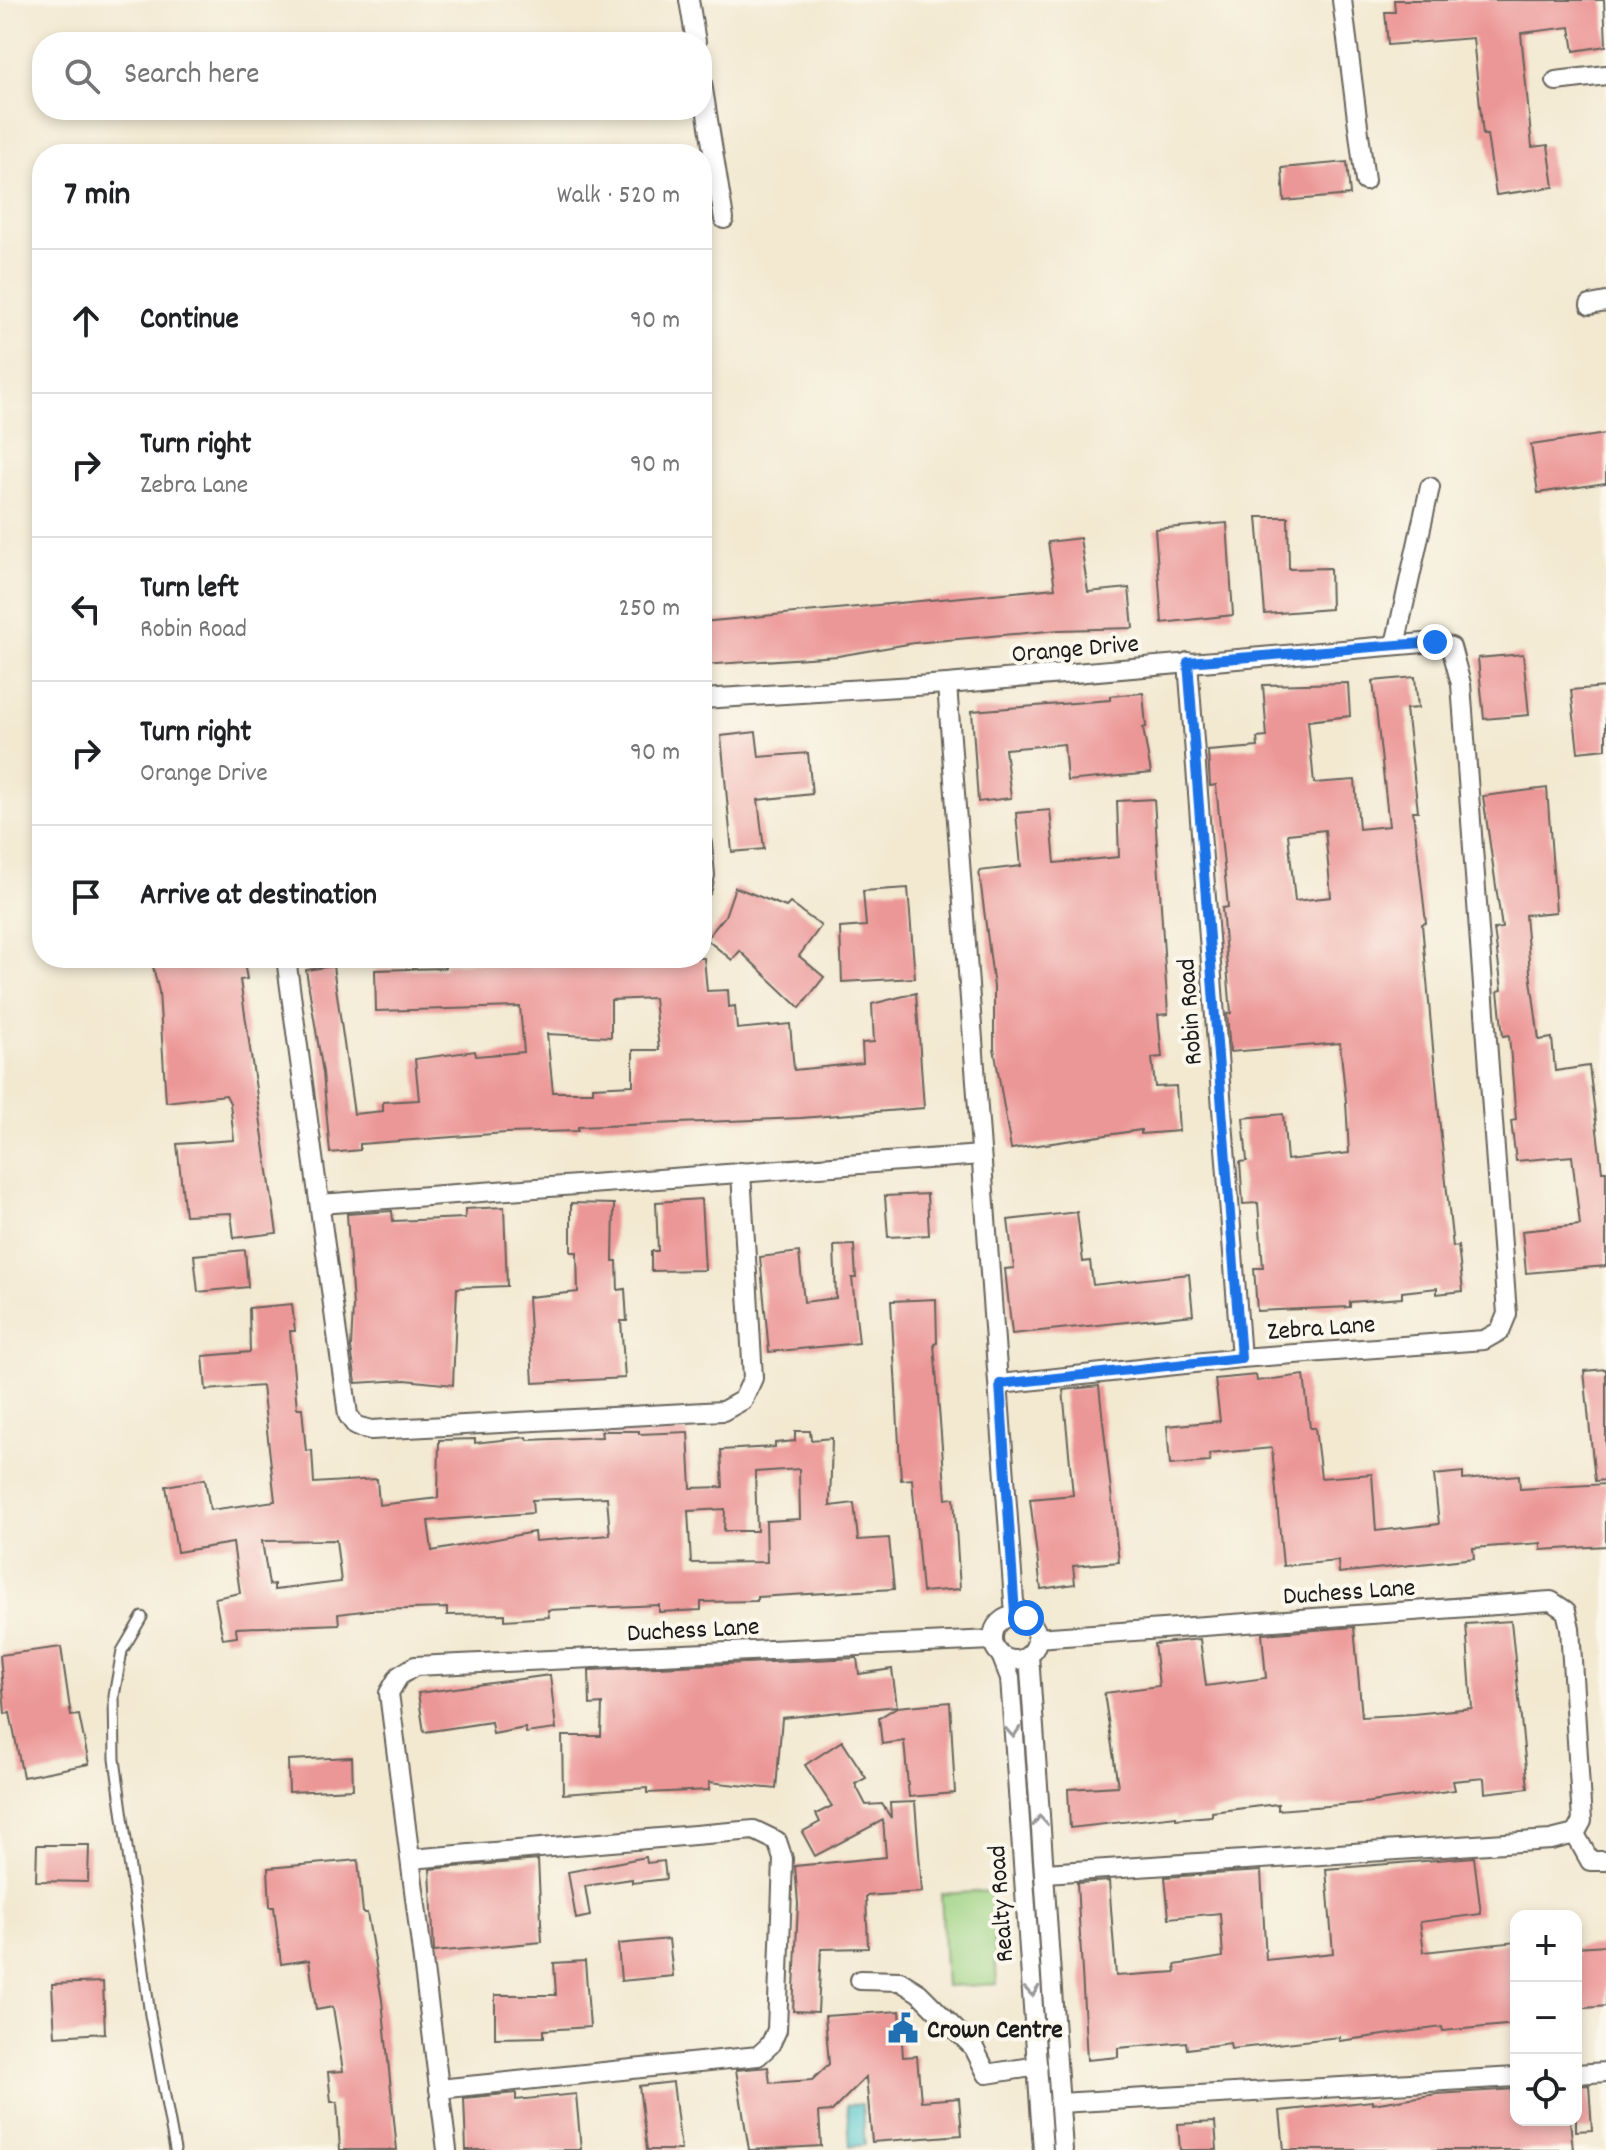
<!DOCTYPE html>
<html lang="en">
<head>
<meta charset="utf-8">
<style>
  body { margin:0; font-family:Dekko,sans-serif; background:#f2f2f2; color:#202124 }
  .controls { position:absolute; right:24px; bottom:24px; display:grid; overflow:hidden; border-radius:16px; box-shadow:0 4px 12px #0003 }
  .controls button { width:72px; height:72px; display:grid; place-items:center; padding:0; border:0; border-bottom:2px solid #e0e0e0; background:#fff; color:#202124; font:40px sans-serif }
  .stop { position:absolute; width:24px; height:24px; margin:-18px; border:6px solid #1a73e8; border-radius:50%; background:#fff }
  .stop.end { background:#1a73e8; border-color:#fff; box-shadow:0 2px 8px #0008 }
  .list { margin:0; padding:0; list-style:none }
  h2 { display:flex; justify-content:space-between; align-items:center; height:104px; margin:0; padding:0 32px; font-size:34px }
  h2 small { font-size:26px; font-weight:400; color:#757577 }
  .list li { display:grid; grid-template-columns:52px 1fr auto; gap:24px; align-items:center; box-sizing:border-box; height:144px; padding:0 32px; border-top:2px solid #e0e0e0 }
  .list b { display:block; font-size:30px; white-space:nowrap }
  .list p { margin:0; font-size:26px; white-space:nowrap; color:#757577 }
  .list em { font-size:26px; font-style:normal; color:#757577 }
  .icon { flex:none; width:44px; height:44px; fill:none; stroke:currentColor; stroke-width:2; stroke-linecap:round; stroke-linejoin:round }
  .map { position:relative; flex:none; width:1606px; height:2150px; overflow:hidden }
  .search { position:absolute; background:#fff; box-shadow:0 4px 12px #0003; left:32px; top:32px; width:680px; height:88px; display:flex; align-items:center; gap:20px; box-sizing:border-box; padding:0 28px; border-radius:32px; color:#757577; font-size:30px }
  .panel { position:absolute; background:#fff; box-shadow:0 4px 12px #0003; left:32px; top:144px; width:680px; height:824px; border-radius:32px }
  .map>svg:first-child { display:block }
  .green { fill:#9ed383; stroke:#5d7850; stroke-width:2 }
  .water { fill:#5cc9cf; stroke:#3c7276; stroke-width:2 }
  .building { fill:#ec9797; fill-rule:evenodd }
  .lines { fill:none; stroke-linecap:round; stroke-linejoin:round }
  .lane-casing { stroke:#67645b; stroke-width:13 }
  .street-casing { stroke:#67645b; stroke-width:22 }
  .lane { stroke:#fff; stroke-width:9 }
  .street { stroke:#fff; stroke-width:18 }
  .oneway { stroke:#999 }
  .route { stroke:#1a73e8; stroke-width:10 }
  .labels { text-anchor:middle; stroke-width:8; stroke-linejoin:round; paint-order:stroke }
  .street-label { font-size:26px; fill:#1c1c1c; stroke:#fbf7ec }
  .poi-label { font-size:26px; font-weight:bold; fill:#1c1c1c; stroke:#fbf7ec; text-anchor:start }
</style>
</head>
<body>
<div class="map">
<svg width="1606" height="2150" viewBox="0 0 1606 2150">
  <rect width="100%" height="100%" fill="#fbf7ec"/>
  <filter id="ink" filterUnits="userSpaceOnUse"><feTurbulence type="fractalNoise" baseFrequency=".0125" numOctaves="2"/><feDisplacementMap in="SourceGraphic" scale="16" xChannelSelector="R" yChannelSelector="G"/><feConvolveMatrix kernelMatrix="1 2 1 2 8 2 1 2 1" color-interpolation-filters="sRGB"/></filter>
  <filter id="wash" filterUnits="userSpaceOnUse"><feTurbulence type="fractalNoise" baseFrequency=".006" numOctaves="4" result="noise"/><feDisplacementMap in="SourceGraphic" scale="32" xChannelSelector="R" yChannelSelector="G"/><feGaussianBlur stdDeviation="1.8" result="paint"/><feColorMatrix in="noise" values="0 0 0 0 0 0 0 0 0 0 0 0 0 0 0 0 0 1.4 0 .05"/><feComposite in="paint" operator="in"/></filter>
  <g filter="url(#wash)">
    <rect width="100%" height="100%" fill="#f3e9d1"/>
    <polygon class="green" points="991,1891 997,1984 946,1987 941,1894"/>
    <polygon class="water" points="862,2104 865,2145 850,2146 847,2105"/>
    <g id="blocks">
      <g class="building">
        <polygon points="1394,0 1604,0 1606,46 1574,51 1570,27 1521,33 1532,147 1548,145 1554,187 1496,195 1487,135 1483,135 1473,38 1388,45 1385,12 1395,12"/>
        <polygon points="1347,162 1350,195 1284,201 1282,168"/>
        <polygon points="1606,434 1606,483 1538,493 1531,445"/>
        <polygon points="1257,517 1288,517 1289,569 1330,568 1331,609 1265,614"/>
        <polygon points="1227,523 1233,615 1162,623 1155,529"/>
        <polygon points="1080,538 1088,592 1129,588 1133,628 1059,630 914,643 838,656 702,665 702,622 1055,588 1048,542"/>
        <polygon points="1523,654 1529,715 1484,719 1478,658"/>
        <path d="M1415 677 1418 708 1406 709 1418 811H1413L1426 923 1422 924 1440 1127 1453 1247 1458 1246 1463 1291 1437 1294V1288L1402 1292V1298L1350 1302V1307L1257 1311 1254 1268H1263L1258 1203 1243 1204 1240 1162 1247 1161 1243 1118 1283 1114 1287 1160 1349 1153 1346 1102 1340 1043 1230 1052 1227 1014 1231 1013 1222 908 1228 907 1216 785 1210 786 1208 751 1258 747 1257 738 1267 737 1263 685 1348 683 1350 716 1308 721 1314 783 1355 780 1359 829 1389 826 1373 681ZM1325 830 1331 897 1295 901 1288 834Z"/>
        <polygon points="1606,687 1606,749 1578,752 1571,690"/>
        <polygon points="1143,693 1146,727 1143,728 1151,773 1067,781 1064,744 1005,749 1011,798 978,802 972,711 1110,700 1110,696"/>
        <polygon points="756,732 759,757 808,753 812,794 758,800 764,849 732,852 721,736"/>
        <polygon points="1547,788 1556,912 1525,915 1530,972 1539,1040 1552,1038 1555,1071 1589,1066 1602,1171 1606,1171 1606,1266 1526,1273 1522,1231 1580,1225 1572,1156 1516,1161 1511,1121 1516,1120 1509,1035 1503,1036 1498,991 1502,990 1494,929 1502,928 1483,796"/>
        <polygon points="1154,799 1168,1014 1158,1015 1162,1057 1152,1058 1155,1087 1176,1086 1179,1131 1141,1134 1141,1130 1011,1149 994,1048 994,987 979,871 1021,866 1016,813 1050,810 1055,863 1119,857 1117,801"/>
        <polygon points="735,887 786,907 790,903 821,926 799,956 824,977 800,1008 740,951 732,960 706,939 725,916"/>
        <polygon points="908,888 915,978 842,982 840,928 866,926 863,891"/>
        <polygon points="151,958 243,958 247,979 240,980 277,1233 234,1238 231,1213 185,1215 177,1144 234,1140 230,1103 226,1095 166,1102 159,992"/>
        <path d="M639 958H704L707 991 728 990 729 1007 735 1006 737 1029 790 1024 794 1070 863 1063 862 1043 874 1042 872 1004 916 993 924 1108 801 1118 578 1127V1131L506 1133 360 1144V1150L330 1153 323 1073 306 970 333 966 354 1114 383 1111V1102L419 1100 415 1059 475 1051 476 1056 524 1052 520 1007 376 1011 375 970 445 968 444 964 498 961V967L561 959 618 963V960ZM654 998 659 1050H633V1085L593 1087V1092H553L547 1034 611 1037V1000Z"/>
        <polygon points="927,1194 929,1235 888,1237 885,1196"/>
        <polygon points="701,1199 705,1270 651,1271 651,1251 658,1251 656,1202"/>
        <polygon points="571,1203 614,1204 613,1261 617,1261 618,1290 625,1289 627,1321 621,1321 625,1378 533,1383 528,1297 578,1292 577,1252 571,1252"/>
        <polygon points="504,1207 507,1286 457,1288 453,1385 405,1380 356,1383 351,1348 353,1307 347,1214 392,1211 393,1221 465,1218 465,1209"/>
        <polygon points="1077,1212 1083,1262 1090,1261 1093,1285 1189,1274 1193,1315 1012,1334 1005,1269 1014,1268 1008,1220"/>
        <polygon points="854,1245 856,1278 852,1278 859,1343 769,1352 760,1257 799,1252 804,1302 836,1298 834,1246"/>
        <polygon points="245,1250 248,1287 198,1292 194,1255"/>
        <polygon points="936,1299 937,1343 934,1344 946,1499 954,1498 960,1589 922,1592 912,1479 901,1480 891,1301"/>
        <path d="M292 1304 295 1331H290L297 1408H302L306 1451 312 1450 314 1483 377 1479 379 1505 438 1498 439 1440 475 1439V1443L527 1437 528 1440 602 1437 601 1431H639V1434L688 1432 691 1488 723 1487 721 1450 775 1447V1443L795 1441V1431H810L811 1440 832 1438 830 1506 854 1503 858 1540 889 1538 894 1589 757 1597V1601L701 1602V1610L659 1612V1605L548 1610 549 1617 505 1620V1614L447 1615V1608L370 1610 338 1614 339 1624 236 1628 237 1637 223 1639 215 1598 240 1593 233 1543 177 1552 166 1486 205 1479 210 1510 275 1501 262 1386 206 1390 203 1356 250 1352 249 1308ZM799 1469 800 1519 766 1521 767 1562 691 1563 688 1511 725 1509 724 1531H757L755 1472ZM607 1497 610 1535 535 1541 534 1532 432 1551 428 1521 533 1513 532 1500ZM336 1540 341 1582 274 1590V1584L269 1585 262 1541Z"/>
        <polygon points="1606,1369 1606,1480 1595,1481 1584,1371"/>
        <polygon points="1256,1375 1257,1381 1304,1375 1310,1428 1315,1428 1321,1478 1372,1474 1376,1531 1439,1524 1434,1475 1463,1472 1463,1480 1519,1475 1520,1489 1606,1484 1606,1546 1541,1550 1541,1543 1473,1548 1474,1558 1339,1573 1338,1561 1283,1566 1272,1448 1209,1454 1210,1462 1170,1465 1167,1426 1220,1421 1215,1379"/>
        <polygon points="1099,1386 1119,1562 1073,1566 1075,1584 1041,1589 1030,1499 1073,1495 1063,1390"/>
        <polygon points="1511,1621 1528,1788 1485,1793 1484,1778 1453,1781 1455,1790 1364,1803 1278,1810 1278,1804 1212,1812 1212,1816 1176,1819 1176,1816 1070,1828 1068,1789 1118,1786 1104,1693 1159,1686 1154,1644 1200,1639 1206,1686 1266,1678 1262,1634 1354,1627 1362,1717 1413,1714 1472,1708 1466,1624"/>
        <polygon points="61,1647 71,1716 79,1715 89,1764 23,1777 10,1713 5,1714 0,1655"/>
        <polygon points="857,1658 859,1674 892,1669 897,1706 782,1718 776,1789 709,1782 709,1790 647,1793 647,1788 563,1794 562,1736 601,1736 602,1704 590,1705 589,1670"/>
        <polygon points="550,1675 556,1729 526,1733 525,1728 493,1734 491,1722 424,1732 418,1693"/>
        <polygon points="950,1702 955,1793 909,1797 904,1741 882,1744 879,1718 897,1707"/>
        <polygon points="842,1741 866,1778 855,1784 866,1805 882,1804 891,1818 890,1803 915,1802 922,1892 866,1896 868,1948 821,1949 818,2012 793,2011 798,1904 795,1866 886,1857 883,1820 815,1856 802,1832 820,1822 816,1814 832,1806 805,1765"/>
        <polygon points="352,1757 353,1789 289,1792 288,1760"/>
        <polygon points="37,1845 89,1845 88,1882 36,1881"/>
        <polygon points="646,1857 647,1863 664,1861 666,1879 632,1883 632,1879 585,1886 590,1916 576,1919 568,1872"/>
        <polygon points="1474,1857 1481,1914 1420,1922 1424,1952 1516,1942 1516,2024 1443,2031 1442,2027 1339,2041 1339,2037 1231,2049 1230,2043 1187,2049 1186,2042 1118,2048 1118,2057 1087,2060 1077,1883 1109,1881 1116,1976 1176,1972 1175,1965 1223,1957 1220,1913 1169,1918 1165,1877 1261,1871 1266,1960 1333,1953 1326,1869"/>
        <polygon points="358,1860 363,1913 367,1913 382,2000 397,2150 340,2150 337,2102 331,2102 328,2072 343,2071 333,2007 316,2010 309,1960 281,1964 274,1907 270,1907 268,1868"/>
        <polygon points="538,1860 542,1942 434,1952 430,1869"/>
        <polygon points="669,1939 673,1976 621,1981 618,1944"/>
        <polygon points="1606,1945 1606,2006 1576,2009 1576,1947"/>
        <polygon points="585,1961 590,2027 544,2030 544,2037 495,2038 495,1995 556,1995 554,1963"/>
        <polygon points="103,1982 105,2033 55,2036 52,1984"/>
        <polygon points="900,2011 903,2057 917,2056 921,2101 959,2098 962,2135 872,2142 866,2077 832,2111 819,2112 821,2146 749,2150 736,2070 768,2067 770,2083 812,2080 829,2064 825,2016"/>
        <polygon points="673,2082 681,2150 647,2150 639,2086"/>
        <polygon points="1589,2085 1592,2130 1576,2131 1576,2086"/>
        <polygon points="1516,2089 1516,2120 1570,2120 1573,2150 1284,2150 1280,2111 1372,2101 1372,2104 1437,2094"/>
        <polygon points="516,2093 516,2100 576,2094 581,2150 466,2150 464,2098"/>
        <polygon points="1215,2122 1217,2150 1180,2150 1178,2124"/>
      </g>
    </g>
  </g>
  <g filter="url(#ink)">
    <use href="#blocks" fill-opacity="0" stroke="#67645b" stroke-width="2"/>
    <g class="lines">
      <g class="lane-casing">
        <polyline id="lane" points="142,1617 122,1651 114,1696 115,1759 150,2015 175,2150"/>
      </g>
      <g class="street-casing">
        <g id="street">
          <polyline points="689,0 696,42"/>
          <polyline points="1342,0 1365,181"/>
          <polyline points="1556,81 1606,75"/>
          <polyline points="702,83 724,219"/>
          <polyline points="1590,305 1606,302"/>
          <polyline points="1395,645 1430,487"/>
          <polyline points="1188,662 1241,1358"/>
          <polyline points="947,684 1015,1615"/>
          <polyline points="702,699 947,684 1435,642 1451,647 1461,684 1507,1314 1500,1331 1484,1340 1241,1358 1000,1384"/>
          <polyline points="702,844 705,875 702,888"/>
          <polyline points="286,958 348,1415 356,1426 371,1430 723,1411 743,1400 753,1378 741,1172"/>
          <polyline points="320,1204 981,1155"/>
          <circle cx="1015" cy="1638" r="22"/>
          <polyline points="1037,1638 1551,1601 1566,1611 1570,1628 1582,1821 1575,1834 1551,1840 1045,1873"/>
          <polyline points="1001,1655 1010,1678 1043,2150"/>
          <polyline points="1029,1655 1063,2150"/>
          <polyline points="1575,1834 1590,1861 1606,1861"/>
          <polyline points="411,1859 754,1830 777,1841 783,1859 777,2030 770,2045 758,2056 439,2089"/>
          <polyline points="860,1980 900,1981 919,1993 974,2048 987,2074 1038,2066"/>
          <polyline points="1576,2074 1606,2072"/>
          <polyline points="1059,2103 1516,2077"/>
          <polyline points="447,2150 389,1693 399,1676 415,1666 993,1640"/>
        </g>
      </g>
      <use href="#lane" class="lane"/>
      <use href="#street" class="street"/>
    </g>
    <defs><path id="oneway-chevron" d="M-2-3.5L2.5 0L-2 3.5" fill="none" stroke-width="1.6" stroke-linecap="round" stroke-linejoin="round" transform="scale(2)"/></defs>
    <g class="oneway">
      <use href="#oneway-chevron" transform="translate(1013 1732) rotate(86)"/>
      <use href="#oneway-chevron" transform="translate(1040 1821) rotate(-94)"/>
      <use href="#oneway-chevron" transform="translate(1032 1991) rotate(85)"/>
    </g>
  </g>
  <g class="lines" filter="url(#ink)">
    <polyline class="route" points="1026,1618 1015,1615 1000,1384 1241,1358 1188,662 1435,642"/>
  </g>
  <defs>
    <g id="civic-bare" transform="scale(2.4)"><path d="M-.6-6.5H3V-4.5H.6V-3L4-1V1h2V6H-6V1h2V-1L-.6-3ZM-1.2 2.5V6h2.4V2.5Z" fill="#1f6fb2" stroke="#fbf7ec" stroke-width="2.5" paint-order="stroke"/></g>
  </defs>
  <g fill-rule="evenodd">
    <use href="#civic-bare" x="903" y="2028"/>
  </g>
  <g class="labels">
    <g class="street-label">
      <text transform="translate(1075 647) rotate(-5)" y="9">Orange Drive</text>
      <text transform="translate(1188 1012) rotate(-94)" y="9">Robin Road</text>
      <text transform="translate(1321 1326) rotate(-4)" y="9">Zebra Lane</text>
      <text transform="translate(1349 1590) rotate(-4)" y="9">Duchess Lane</text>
      <text transform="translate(693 1628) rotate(-3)" y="9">Duchess Lane</text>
      <text transform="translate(999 1904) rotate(-94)" y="9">Realty Road</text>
    </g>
    <g class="poi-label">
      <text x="927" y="2037">Crown Centre</text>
    </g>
  </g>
</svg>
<div class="controls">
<button>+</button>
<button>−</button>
<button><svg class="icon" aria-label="locate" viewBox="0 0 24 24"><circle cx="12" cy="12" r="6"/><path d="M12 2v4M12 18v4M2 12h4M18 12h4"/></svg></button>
</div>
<div class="stop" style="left:1026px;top:1618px"></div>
<div class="stop end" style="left:1435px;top:642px"></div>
<div class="search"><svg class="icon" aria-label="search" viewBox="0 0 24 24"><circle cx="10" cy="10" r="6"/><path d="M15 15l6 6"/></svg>Search here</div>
<section class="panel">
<h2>7 min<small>Walk · 520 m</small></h2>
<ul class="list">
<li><svg class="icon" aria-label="ahead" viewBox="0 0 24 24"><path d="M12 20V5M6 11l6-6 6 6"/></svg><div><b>Continue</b></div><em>90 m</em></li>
<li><svg class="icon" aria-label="right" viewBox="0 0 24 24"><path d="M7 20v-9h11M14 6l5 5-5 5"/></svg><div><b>Turn right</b><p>Zebra Lane</p></div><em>90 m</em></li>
<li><svg class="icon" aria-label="left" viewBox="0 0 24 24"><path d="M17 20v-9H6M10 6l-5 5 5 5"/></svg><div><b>Turn left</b><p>Robin Road</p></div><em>250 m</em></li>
<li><svg class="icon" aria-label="right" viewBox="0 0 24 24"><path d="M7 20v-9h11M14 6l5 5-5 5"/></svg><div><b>Turn right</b><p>Orange Drive</p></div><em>90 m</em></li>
<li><svg class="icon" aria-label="arrive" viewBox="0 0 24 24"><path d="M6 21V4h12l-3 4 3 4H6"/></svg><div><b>Arrive at destination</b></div></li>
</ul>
</section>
</div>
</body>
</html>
